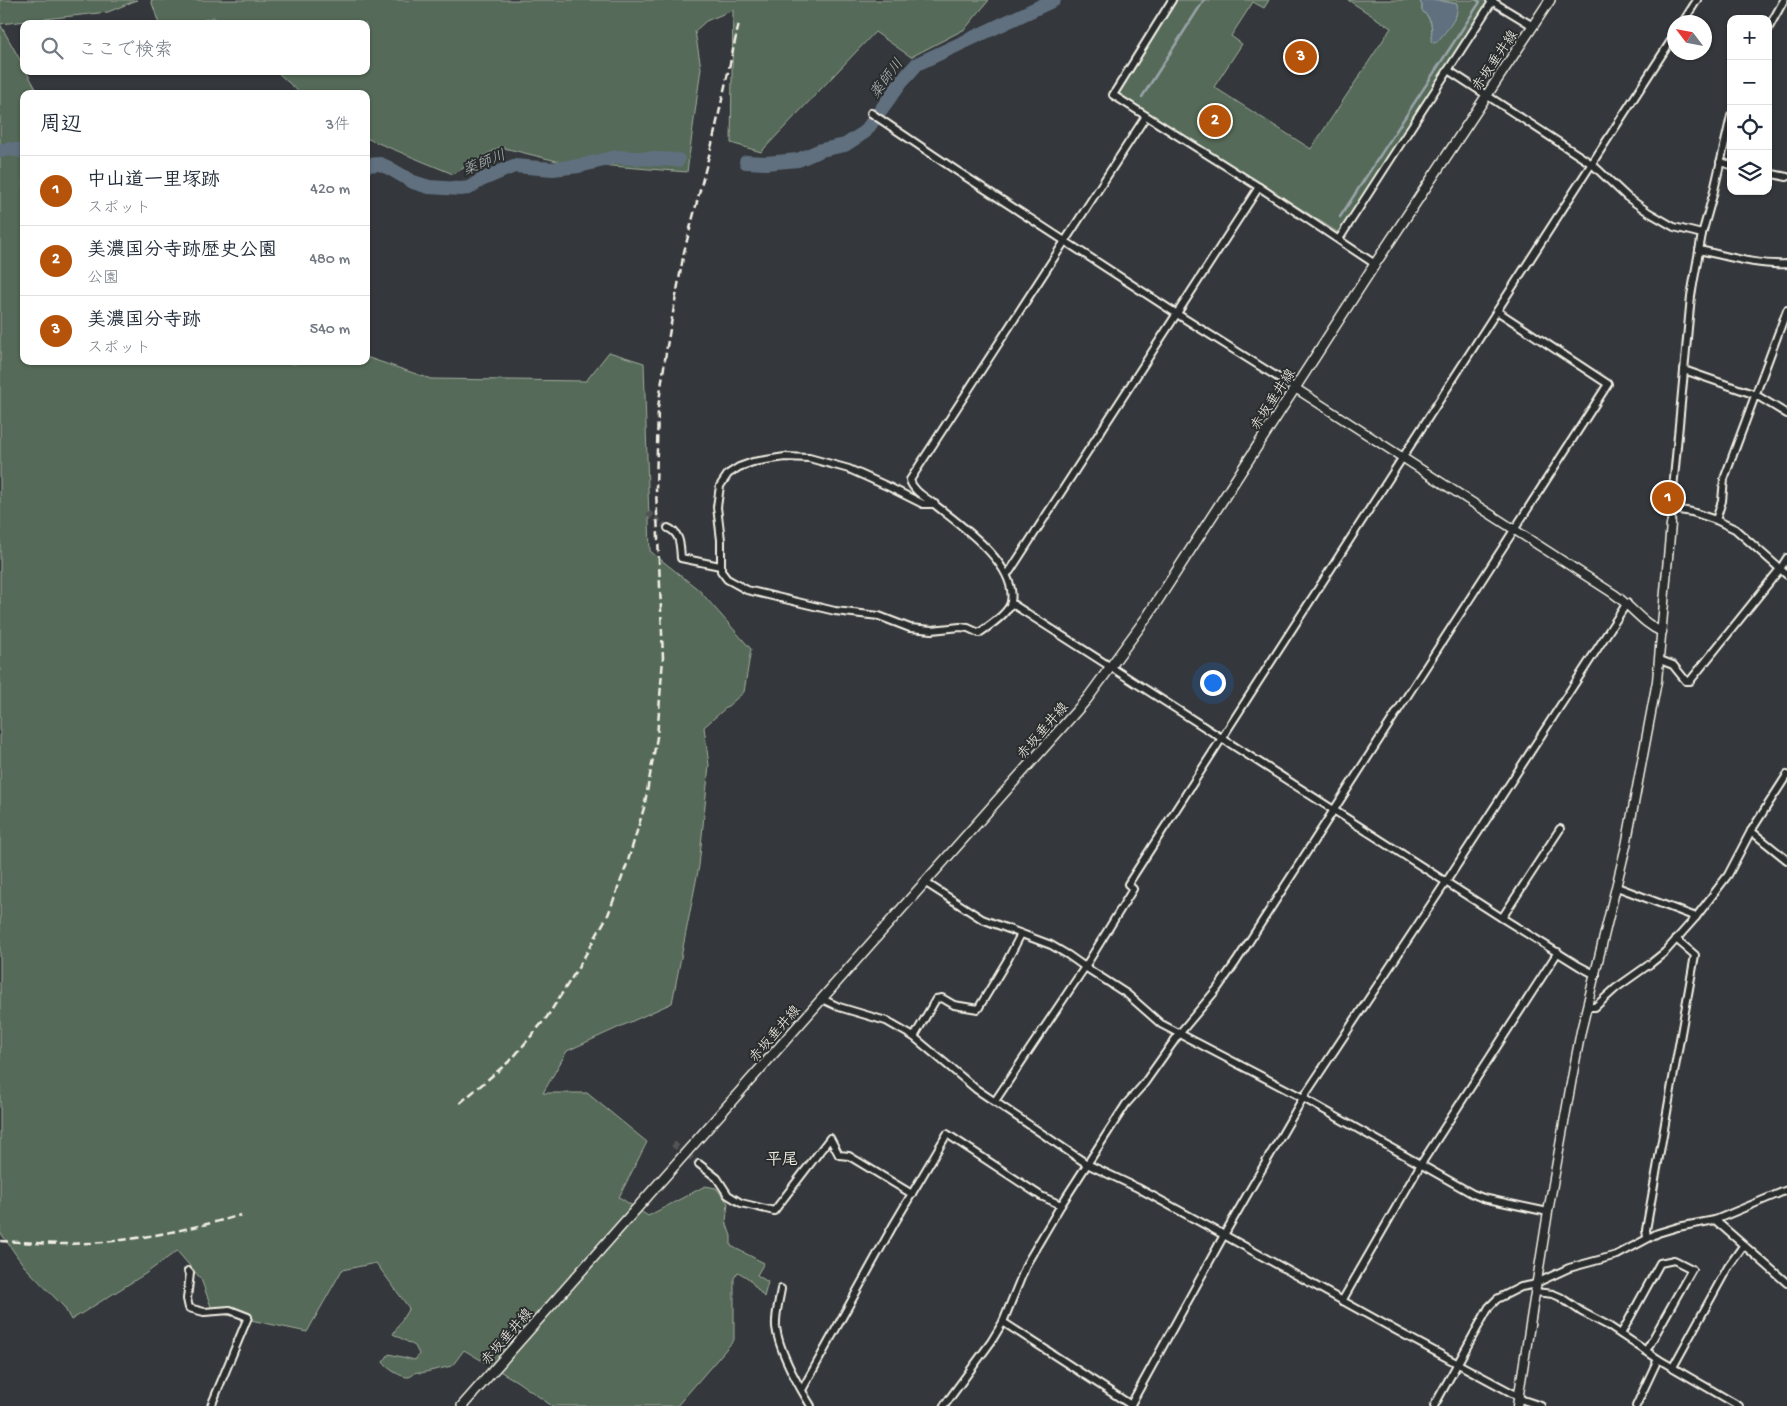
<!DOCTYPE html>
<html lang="ja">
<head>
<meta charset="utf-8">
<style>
  body { margin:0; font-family:"Gochi Hand","Klee One",sans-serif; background:#f6f6f7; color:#1f2937 }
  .controls { position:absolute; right:15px; top:15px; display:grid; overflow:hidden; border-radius:10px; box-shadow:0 1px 4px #0004 }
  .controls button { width:45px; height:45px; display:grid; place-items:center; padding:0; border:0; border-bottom:1px solid #e0e1e3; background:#fff; color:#1f2937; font:25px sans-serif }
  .compass { position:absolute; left:1667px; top:15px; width:45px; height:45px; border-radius:50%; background:#fff; box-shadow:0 1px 4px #0004; rotate:302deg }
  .you { position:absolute; left:1212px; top:682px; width:18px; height:18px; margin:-12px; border:4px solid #fff; border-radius:50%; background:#1a73e8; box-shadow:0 0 0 8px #1a73e833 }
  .badge { display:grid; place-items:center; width:32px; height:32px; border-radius:50%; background:#b45309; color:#fff; font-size:16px; font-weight:700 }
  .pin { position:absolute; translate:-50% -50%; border:2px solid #fff; box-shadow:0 1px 5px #0006 }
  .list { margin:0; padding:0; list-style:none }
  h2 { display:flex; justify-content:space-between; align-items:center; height:65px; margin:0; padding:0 20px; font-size:21px }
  h2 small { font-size:16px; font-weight:400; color:#747a83 }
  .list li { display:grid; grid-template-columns:32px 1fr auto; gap:15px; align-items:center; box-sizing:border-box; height:70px; padding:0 20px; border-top:1px solid #e0e1e3 }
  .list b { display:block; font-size:19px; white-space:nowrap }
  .list p { margin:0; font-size:16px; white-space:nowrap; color:#747a83 }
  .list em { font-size:16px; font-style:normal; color:#747a83 }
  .icon { flex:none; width:28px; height:28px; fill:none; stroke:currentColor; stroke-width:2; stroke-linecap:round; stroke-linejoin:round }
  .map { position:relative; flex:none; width:1787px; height:1406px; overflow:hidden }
  .search { position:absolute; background:#fff; box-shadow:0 1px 4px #0004; left:20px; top:20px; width:350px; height:55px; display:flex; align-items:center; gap:12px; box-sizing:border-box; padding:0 18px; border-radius:10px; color:#747a83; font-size:19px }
  .panel { position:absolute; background:#fff; box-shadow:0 1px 4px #0004; left:20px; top:90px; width:350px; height:275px; border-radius:10px }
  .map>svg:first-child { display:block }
  .green { fill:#546b58; stroke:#a4aea0 }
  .water { fill:#60707f; stroke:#9ba4a9 }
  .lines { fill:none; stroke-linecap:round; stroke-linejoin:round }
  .stream { stroke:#9ba4a9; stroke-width:2.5 }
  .river { stroke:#60707f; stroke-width:14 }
  .minor-tunnel { stroke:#515355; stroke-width:6; stroke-dasharray:6 3; stroke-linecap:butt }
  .minor-casing { stroke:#f4f1e8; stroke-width:10 }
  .tertiary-casing { stroke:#f4f1e8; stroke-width:11 }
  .secondary-casing { stroke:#f4f1e8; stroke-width:12 }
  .minor { stroke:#2a2d2e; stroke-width:6 }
  .tertiary { stroke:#2a2d2e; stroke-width:8 }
  .secondary { stroke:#2a2d2e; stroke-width:9 }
  .rail { stroke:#f4f1e8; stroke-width:2.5; stroke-dasharray:8 4; stroke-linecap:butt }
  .labels { text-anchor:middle; stroke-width:4; stroke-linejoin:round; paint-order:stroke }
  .street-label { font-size:14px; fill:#f4f1e8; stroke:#2a2d2e }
  .water-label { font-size:15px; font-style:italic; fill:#b1b7b9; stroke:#2a2d2e }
  .quarter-label { font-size:16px; font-weight:bold; fill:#f4f1e8; stroke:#2a2d2e }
</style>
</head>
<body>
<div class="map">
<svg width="1787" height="1406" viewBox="0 0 1787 1406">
  <rect width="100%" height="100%" fill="#34373b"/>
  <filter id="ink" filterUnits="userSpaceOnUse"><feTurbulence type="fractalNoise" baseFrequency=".02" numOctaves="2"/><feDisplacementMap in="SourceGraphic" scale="10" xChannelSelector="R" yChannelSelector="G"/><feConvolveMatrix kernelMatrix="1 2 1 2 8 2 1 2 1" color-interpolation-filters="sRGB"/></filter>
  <g filter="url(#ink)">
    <g class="green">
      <polygon points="0,0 137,0 108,12 0,24"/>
      <polygon points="151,0 989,0 965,29 911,57 875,32 761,152 731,143 733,10 706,21 695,31 701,68 687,172 561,162 500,147 453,174 366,138 366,94 301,94 276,71 366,71 366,24 221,24 214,17 189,24 159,24"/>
      <path d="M1177 0H1269L1264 8 1253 2 1231 36 1242 44 1214 87 1311 149 1391 28 1348 0H1419L1422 5V11C1431 18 1433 27 1431 38L1437 41 1456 16 1457 4 1438 0H1484L1487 2 1339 233 1118 93Z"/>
      <path d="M0 24 24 67V71H26L39 94H24V361H287L293 364 305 361H366V357L431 379 586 381 609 352 644 363 650 551 699 590 751 649 744 692 704 727 709 765 699 866 672 1003 567 1051 543 1093H587L647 1142 619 1197 648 1216 705 1186 716 1188 728 1203 726 1222 731 1236V1246L764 1263 757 1275 768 1282 764 1297 748 1278 738 1272 734 1278V1340L677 1406H552L518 1382 464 1350 452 1366 421 1373 416 1372C414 1374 412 1376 409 1377 402 1378 386 1368 383 1362L389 1354 415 1360 419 1354 415 1346 393 1334 409 1308 376 1263 342 1270 307 1332 213 1312 201 1279 177 1251 145 1274 71 1320 64 1307 24 1266 0 1232Z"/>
    </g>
    <path class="water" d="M1419 0H1438L1457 4C1460 17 1445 32 1437 42L1433 43 1431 41C1432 28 1434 20 1422 11V5Z"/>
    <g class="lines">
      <g class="stream">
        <polyline points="1142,97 1204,0"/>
        <polyline points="1340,217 1480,2 1477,0"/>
      </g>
      <g class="river">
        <polyline points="0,151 8,149 24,151"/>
        <polyline points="746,162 766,163 798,160 821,150 845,145 865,132 901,82 917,64 1054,0"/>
        <polyline points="366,165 380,164 389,168 413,182 429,187 460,189 469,188 481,180 514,166 553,169 579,166 616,157 678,160"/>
      </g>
      <g class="minor-tunnel">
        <polyline points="648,513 668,528"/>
        <polyline points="673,1144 699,1164"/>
      </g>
      <g class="minor-casing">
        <g id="minor">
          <polyline points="1172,0 1113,95 1259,187 1375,264"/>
          <polyline points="1490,0 1533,26"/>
          <polyline points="1683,22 1697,0"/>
          <polyline points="1768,29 1784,0"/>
          <polyline points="1448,70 1592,164 1627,197 1648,212 1674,227 1702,234"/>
          <polyline points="871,113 954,169 1177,314 1295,388"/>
          <polyline points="1720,162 1731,165"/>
          <polyline points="1768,173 1787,177"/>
          <polyline points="1339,239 1492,2"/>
          <path d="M1699 250C1727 256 1758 266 1787 264"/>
          <polyline points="1684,370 1756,395 1787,414"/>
          <path d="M935 504H923L889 487 849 469 809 458 785 457 753 462 739 467 728 474 720 486 717 507 721 540V571L727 579 747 590 835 611 879 616 910 628 932 630 960 627 968 628 979 633C988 627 1009 613 1011 602 1018 564 959 524 934 504 925 497 913 491 910 480L1146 116"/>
          <polyline points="1673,509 1692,512 1716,520 1735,529 1787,575"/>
          <polyline points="1716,520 1722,501 1724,479 1787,310"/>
          <polyline points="1671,524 1673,489 1691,296 1702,234 1713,195 1731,116"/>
          <path d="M668 528C681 533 680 547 681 558L720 566"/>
          <polyline points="1007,574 1010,571 1259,187"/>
          <polyline points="1011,603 1502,918 1579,966 1596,975"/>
          <polyline points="1660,660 1673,665 1686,681 1690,681 1780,569 1787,558"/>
          <polyline points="1751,831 1787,860"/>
          <polyline points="926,883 982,919 1051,945 1068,955 1085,967 1127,994 1161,1024 1303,1098 1473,1194 1483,1198 1548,1212"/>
          <polyline points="1617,887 1696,917"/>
          <polyline points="1502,918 1560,829"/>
          <polyline points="822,999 839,1007 886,1021 914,1037 976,1089 1087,1164 1138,1188 1224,1235 1397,1331 1514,1394 1523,1400 1541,1406"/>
          <polyline points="1587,1007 1595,1007 1616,988 1650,964 1665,952 1696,917 1728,875 1751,831 1787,775"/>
          <polyline points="914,1037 936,999 942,998 954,1005 978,1009 1008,959 1021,934"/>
          <polyline points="995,1101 1085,967 1133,889 1128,884 1674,36"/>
          <polyline points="699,1164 717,1178 728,1195 741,1203 774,1211 830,1138 839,1155 849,1156 912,1194"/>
          <polyline points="1715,1220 1787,1283"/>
          <polyline points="1647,1237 1646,1230 1695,955 1676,939"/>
          <polyline points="188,1271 190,1273 187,1299 189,1308 204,1312 230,1310 248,1317 211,1406"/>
          <path d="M781 1289C779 1301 775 1315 776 1327 779 1352 798 1385 811 1406"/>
          <polyline points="1535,1292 1553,1294 1560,1297 1582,1312 1607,1325 1658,1359 1739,1406"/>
          <polyline points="1342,1301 1421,1164 1558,952"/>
          <polyline points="1003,1322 1131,1405"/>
          <polyline points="1621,1334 1660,1263 1674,1260 1692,1269 1646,1351"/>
          <polyline points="1673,1367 1728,1267 1743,1246"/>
          <polyline points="802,1390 894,1224 947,1134 1041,1196 1061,1205"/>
          <polyline points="944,1406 991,1342 1003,1322 1027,1263 1061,1205 1126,1104 1143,1085 1179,1034 1217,989 1236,962 1608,384 1497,311"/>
          <polyline points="1130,1406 1224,1235 1303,1098 1446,882 1627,603"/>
          <polyline points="1434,1406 1489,1307 1497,1299 1521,1287 1532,1285 1569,1268 1617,1255 1658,1233 1678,1227 1715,1220 1787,1190"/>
          <polyline points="1636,1406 1658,1359"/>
        </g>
      </g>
      <g class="tertiary-casing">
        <g id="tertiary">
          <path d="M1295 388 1614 594C1631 606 1643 624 1662 632"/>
          <polyline points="1517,1406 1548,1212 1572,1078 1581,1031 1626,846 1657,681 1671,524"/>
        </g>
      </g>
      <g class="secondary-casing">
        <polyline id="secondary" points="462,1406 1087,699 1147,617 1375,264 1550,0"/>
      </g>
      <use href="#minor" class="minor"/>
      <use href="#tertiary" class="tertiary"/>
      <use href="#secondary" class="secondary"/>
      <g class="rail">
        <polyline points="460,1103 512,1059 547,1017 578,968 608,915 627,864 644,808 657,737 663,658 656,489 658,408 667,346 684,252 713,140 739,23"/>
        <path d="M0 1241C22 1242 44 1244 66 1244 125 1243 184 1231 241 1215"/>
      </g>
    </g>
  </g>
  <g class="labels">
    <g class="street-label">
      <text transform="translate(1494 60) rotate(-56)" y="5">赤坂垂井線</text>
      <text transform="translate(1272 399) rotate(-57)" y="5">赤坂垂井線</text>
      <text transform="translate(1042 730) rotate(-49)" y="5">赤坂垂井線</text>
      <text transform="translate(774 1033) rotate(-49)" y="5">赤坂垂井線</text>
      <text transform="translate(506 1336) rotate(-49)" y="5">赤坂垂井線</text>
    </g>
    <g class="water-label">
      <text transform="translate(886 78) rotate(-53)" y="5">薬師川</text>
      <text transform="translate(484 162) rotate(-22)" y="5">薬師川</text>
    </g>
    <g class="quarter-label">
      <text x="782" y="1164">平尾</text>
    </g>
  </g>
</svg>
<div class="controls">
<button>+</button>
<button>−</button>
<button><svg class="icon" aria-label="locate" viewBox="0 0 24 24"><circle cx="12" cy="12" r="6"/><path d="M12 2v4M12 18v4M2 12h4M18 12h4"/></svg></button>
<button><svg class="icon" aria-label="layers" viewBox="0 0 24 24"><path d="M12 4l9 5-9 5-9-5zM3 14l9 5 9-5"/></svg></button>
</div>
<svg class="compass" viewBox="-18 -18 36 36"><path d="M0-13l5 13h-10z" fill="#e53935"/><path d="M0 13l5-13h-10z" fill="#747a83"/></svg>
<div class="you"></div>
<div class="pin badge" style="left:1668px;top:498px">1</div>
<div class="pin badge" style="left:1215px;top:121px">2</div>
<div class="pin badge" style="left:1301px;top:57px">3</div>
<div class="search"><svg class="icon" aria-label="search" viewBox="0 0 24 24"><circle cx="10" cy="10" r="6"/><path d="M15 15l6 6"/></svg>ここで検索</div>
<section class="panel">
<h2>周辺<small>3件</small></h2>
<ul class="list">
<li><span class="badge">1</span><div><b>中山道一里塚跡</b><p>スポット</p></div><em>420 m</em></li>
<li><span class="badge">2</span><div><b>美濃国分寺跡歴史公園</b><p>公園</p></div><em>480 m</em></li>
<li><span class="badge">3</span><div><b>美濃国分寺跡</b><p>スポット</p></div><em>540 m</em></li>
</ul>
</section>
</div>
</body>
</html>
